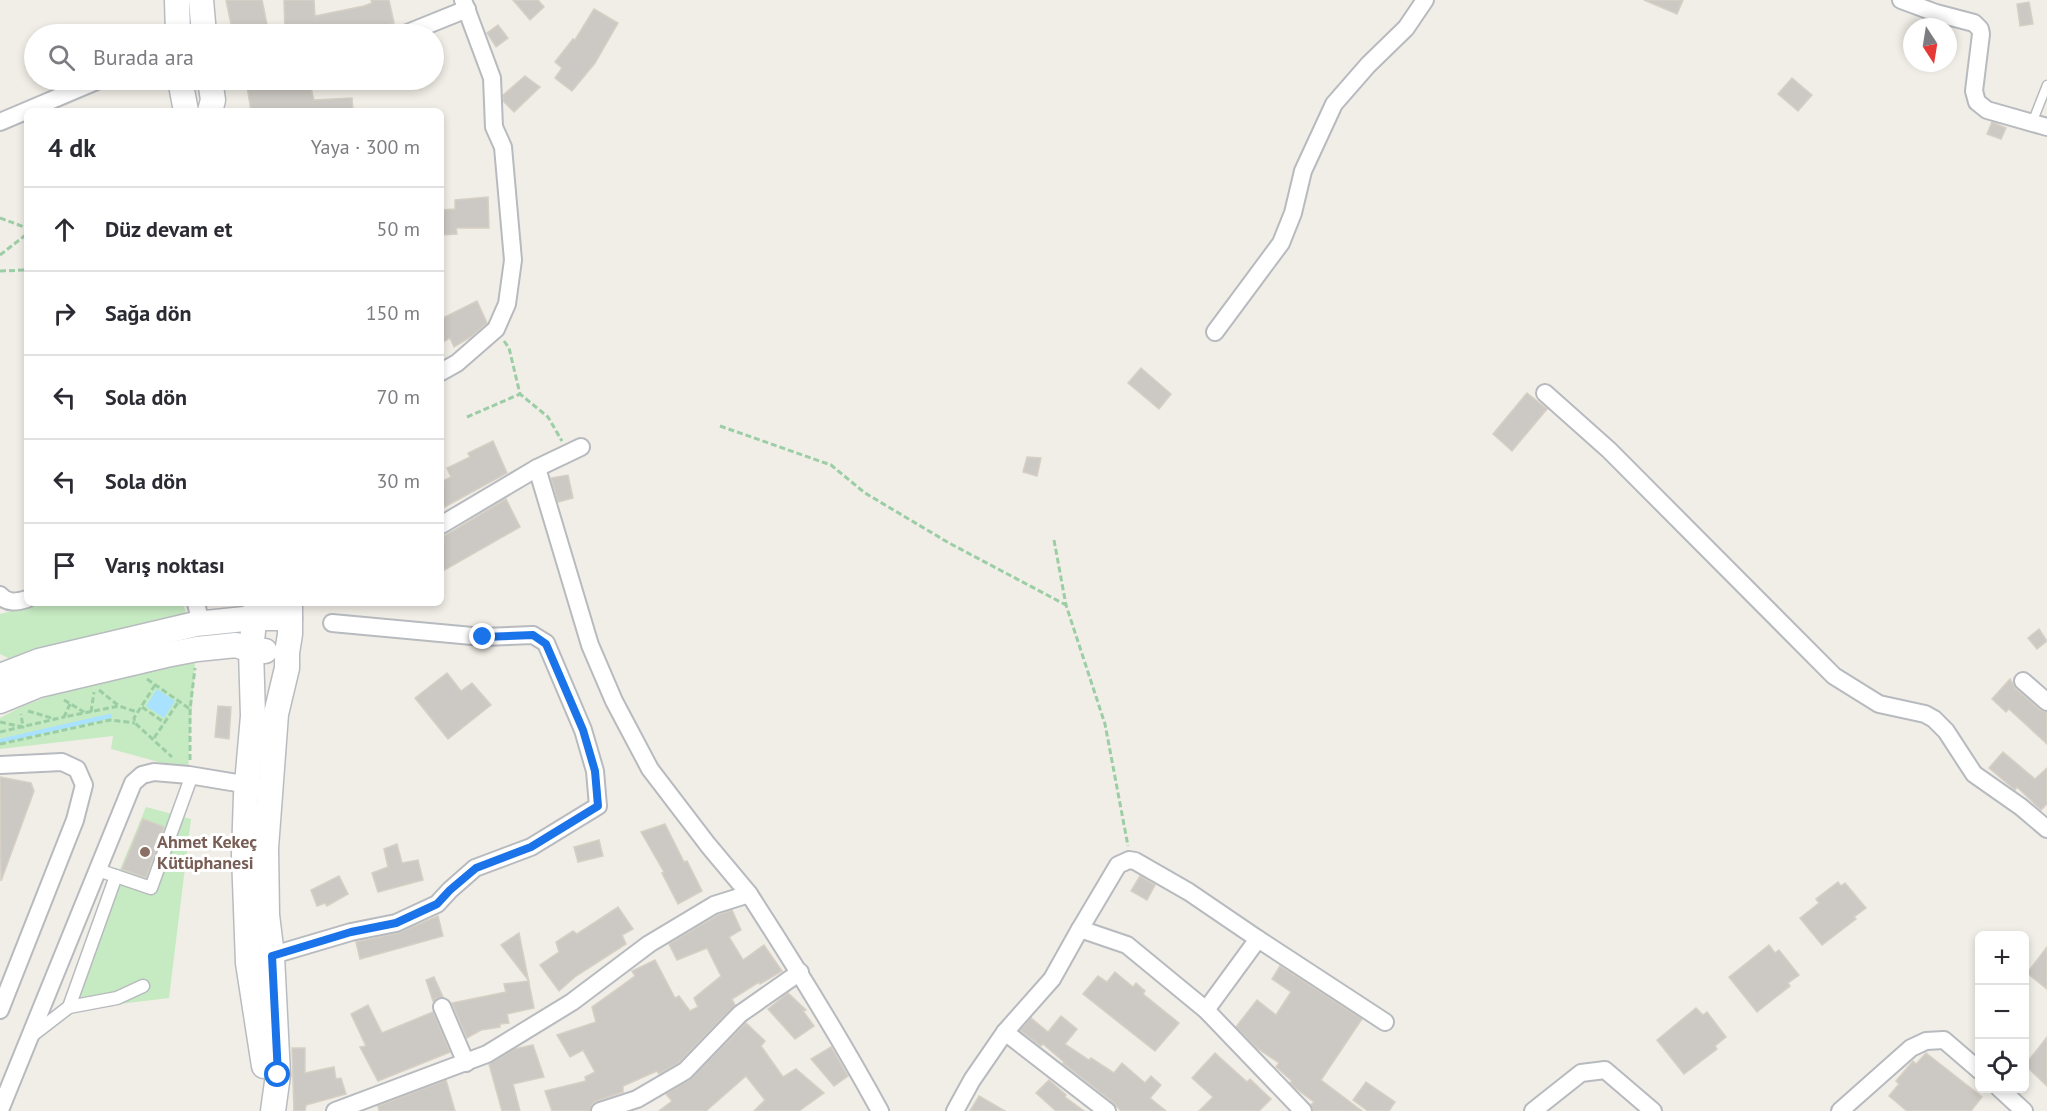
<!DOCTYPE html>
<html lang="tr">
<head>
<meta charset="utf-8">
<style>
  body { margin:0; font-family:"PT Sans",sans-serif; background:#f2f2f3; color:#2b2b33 }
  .controls { position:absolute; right:18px; bottom:18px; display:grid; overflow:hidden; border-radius:9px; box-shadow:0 3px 9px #0003 }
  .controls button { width:54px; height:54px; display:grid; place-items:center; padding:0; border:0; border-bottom:2px solid #e1e1e2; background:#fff; color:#2b2b33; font:30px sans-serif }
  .compass { position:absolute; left:1903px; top:18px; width:54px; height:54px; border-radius:50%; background:#fff; box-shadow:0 3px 9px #0003; rotate:168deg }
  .stop { position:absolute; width:18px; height:18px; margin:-14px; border:4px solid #1a73e8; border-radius:50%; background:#fff }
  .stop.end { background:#1a73e8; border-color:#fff; box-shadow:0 2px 6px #0008 }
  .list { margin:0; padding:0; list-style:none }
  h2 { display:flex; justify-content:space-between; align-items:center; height:78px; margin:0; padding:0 24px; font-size:26px }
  h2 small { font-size:20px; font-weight:400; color:#7c7c81 }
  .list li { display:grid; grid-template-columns:39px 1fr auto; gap:18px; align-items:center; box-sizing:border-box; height:84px; padding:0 24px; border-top:2px solid #e1e1e2 }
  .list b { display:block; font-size:22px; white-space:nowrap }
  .list em { font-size:20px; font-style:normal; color:#7c7c81 }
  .icon { flex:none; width:33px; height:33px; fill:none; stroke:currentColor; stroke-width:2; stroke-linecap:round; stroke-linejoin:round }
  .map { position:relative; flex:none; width:2047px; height:1111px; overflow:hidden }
  .search { position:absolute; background:#fff; box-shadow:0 3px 9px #0003; left:24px; top:24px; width:420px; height:66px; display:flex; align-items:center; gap:15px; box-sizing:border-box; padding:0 21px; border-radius:33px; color:#7c7c81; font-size:22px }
  .panel { position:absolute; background:#fff; box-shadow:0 3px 9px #0003; left:24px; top:108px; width:420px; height:498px; border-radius:9px }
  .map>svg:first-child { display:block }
  .green { fill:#c6eac2 }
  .water { fill:#a9e2ff }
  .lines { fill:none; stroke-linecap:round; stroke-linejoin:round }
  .stream { stroke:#a9e2ff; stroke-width:4.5 }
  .building { fill:#ccc9c4; stroke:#d6cfc4; stroke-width:1.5 }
  .service-casing { stroke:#b7babe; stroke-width:11 }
  .pedestrian-casing { stroke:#b7babe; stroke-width:15 }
  .minor-casing { stroke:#b7babe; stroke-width:20 }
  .secondary-casing { stroke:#b8bcc1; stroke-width:27 }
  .path { stroke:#9ccea6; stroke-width:3; stroke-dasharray:6 3; stroke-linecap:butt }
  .service { stroke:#fff; stroke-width:8 }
  .pedestrian { stroke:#fff; stroke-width:12 }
  .minor { stroke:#fff; stroke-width:16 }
  .secondary { stroke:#fff; stroke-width:24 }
  .route { stroke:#1a73e8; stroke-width:8 }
  .education-dot { fill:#8d6e63; stroke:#fff; stroke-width:2 }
  .labels { text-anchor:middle; stroke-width:6; stroke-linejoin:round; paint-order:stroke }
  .education-label { font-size:18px; font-weight:bold; fill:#785e54; stroke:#fff; text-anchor:start }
</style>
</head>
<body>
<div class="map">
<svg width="2047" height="1111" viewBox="0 0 2047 1111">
  <rect width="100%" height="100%" fill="#f1eee7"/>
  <g class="green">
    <polygon points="43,603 183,603 187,617 10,659 0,654 0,614"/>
    <polygon points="195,662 188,770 111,749 113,736 0,749 0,718 21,707 89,681"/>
    <polygon points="146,807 191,819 169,998 61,1011"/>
  </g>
  <polygon class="water" points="157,689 175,701 164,718 146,706"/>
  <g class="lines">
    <polyline class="stream" points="0,741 110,716"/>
  </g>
  <g class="building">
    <polygon points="226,0 262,0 269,34 233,34"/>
    <polygon points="284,0 314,0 315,16 364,6 372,3 371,0 389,0 394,23 383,26 385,34 285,34"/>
    <polygon points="513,0 538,0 544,7 530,20"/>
    <polygon points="1644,0 1683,0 1677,14"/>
    <polygon points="2029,2 2033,24 2020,26 2017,4"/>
    <polygon points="594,9 618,23 595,63 572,91 555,78 562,68 555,62 573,39 575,40"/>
    <polygon points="498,25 508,38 496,47 487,33"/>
    <polygon points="525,76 540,87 514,112 503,101 503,95"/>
    <polygon points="1792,78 1812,95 1798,111 1778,94"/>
    <polygon points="246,80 309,80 314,100 352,98 353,111 264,111 264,109 251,111"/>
    <polygon points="1992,122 2006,128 2001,139 1987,134"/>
    <polygon points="488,197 489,228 456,228 457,234 441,235 441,210 455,209 455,200"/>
    <polygon points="477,301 487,323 469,338 454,347 450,338 441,343 441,319"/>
    <polygon points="1141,368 1171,394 1159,409 1128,383"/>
    <polygon points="1527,393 1547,409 1512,451 1493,434"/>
    <polygon points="493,441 507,473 441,509 441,482 451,477 447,468 470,457 468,453"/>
    <polygon points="1027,457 1041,458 1037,476 1023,472"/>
    <polygon points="568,475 573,498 558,502 551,478"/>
    <polygon points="506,499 520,527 441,572 441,538"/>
    <polygon points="2039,629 2047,641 2037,649 2028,638"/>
    <polygon points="447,673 461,691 472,683 491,705 448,739 415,698"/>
    <polygon points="2010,679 2016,689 2040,710 2047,712 2047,744 2009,709 2006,712 1992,699"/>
    <polygon points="218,706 231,707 229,739 215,737"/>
    <polygon points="2003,752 2035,779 2047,768 2047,804 2041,810 2017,787 2015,790 1989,768"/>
    <polygon points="0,777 31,783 34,791 1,881"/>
    <polygon points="143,819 164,827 146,878 122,869"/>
    <polygon points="665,824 684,862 687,861 702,891 678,904 662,873 664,872 641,832"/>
    <polygon points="599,840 603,856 578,862 574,847"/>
    <polygon points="397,844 402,863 418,860 423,880 378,892 372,873 388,867 384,849"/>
    <polygon points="339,876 348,894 327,906 325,903 317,906 311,890"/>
    <polygon points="1140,876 1155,885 1147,900 1131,891"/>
    <polygon points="1838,882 1841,886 1845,883 1866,908 1854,917 1856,919 1822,945 1800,918 1819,903 1816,899"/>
    <polygon points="618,907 633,929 622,935 626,944 576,976 559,991 540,965 559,952 556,942 573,931 577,934"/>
    <polygon points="732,910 741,930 729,937 743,960 764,945 782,971 760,984 759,982 732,999 735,1005 678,1063 659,1074 657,1071 623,1086 623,1092 596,1101 592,1104 590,1111 552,1111 545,1091 586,1081 585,1077 595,1072 583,1050 570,1057 557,1035 596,1022 592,1007 635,976 632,971 655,960 675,998 679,996 690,1011 698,1007 694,998 721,976 707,948 677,960 669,944 718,915"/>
    <polygon points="438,916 443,936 360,959 356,942 398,933"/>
    <polygon points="519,933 534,1008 507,1014 509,1023 500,1024 500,1027 481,1030 467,1038 452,1003 506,992 504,984 529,981 501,945"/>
    <polygon points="1769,945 1775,953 1779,950 1799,975 1788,983 1790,986 1757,1012 1729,977"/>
    <polygon points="2047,947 2047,989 2027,973"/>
    <polygon points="1280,966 1362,1019 1321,1080 1362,1111 1313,1111 1311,1105 1314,1102 1298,1090 1290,1083 1292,1081 1276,1067 1279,1063 1257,1048 1236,1027 1257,1000 1276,1015 1291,992 1272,979"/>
    <polygon points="1115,972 1133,987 1136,983 1145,991 1143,994 1179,1023 1155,1051 1083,994 1098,976 1107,982"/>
    <polygon points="434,977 443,997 437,998 433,1001 426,980"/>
    <polygon points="788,993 806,1010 803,1011 814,1026 795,1039 768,1009"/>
    <polygon points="368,1005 382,1033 433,1012 450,1052 378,1081 360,1047 366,1046 351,1014"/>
    <polygon points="1696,1008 1703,1015 1707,1012 1726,1037 1715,1046 1717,1049 1684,1074 1657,1040"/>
    <polygon points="1061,1016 1077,1029 1065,1044 1089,1060 1091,1058 1114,1073 1122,1063 1145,1083 1151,1076 1161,1085 1150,1098 1166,1111 1121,1111 1113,1102 1063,1063 1064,1062 1043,1044 1041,1046 1020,1030 1031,1018 1048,1032"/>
    <polygon points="746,1023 765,1041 761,1046 783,1077 796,1069 824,1093 799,1111 754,1111 765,1100 746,1076 706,1111 659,1111 672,1101 666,1094 692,1078"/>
    <polygon points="2047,1037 2047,1086 2025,1065"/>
    <polygon points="533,1045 544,1077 513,1084 520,1111 502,1111 489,1064 515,1049"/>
    <polygon points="831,1047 848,1076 834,1086 811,1059"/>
    <polygon points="292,1048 305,1048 305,1073 334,1067 336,1079 341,1078 346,1094 306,1105 305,1111 294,1111"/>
    <polygon points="1215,1053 1247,1082 1250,1079 1271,1099 1259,1111 1199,1111 1213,1097 1192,1078"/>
    <polygon points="1926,1053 1982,1097 1971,1111 1907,1111 1889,1096 1899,1084 1896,1081 1913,1061 1916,1064"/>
    <polygon points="446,1080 455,1111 379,1111 378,1106"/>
    <polygon points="1049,1080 1066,1095 1065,1097 1084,1111 1056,1111 1036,1093"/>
    <polygon points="1366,1082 1395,1102 1389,1111 1368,1111 1353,1100"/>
    <polygon points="979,1096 1005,1111 970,1111"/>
  </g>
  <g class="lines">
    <g class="service-casing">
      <polyline id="service" points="2032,123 2047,85"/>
    </g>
    <g class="pedestrian-casing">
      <g id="pedestrian">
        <polyline points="98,870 151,888 192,775"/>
        <polyline points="69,1007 116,876"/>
        <polyline points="30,1037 69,1007 117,998 143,986"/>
      </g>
    </g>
    <g class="minor-casing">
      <g id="minor">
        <polyline points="1901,0 1936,13 1974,23 1980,29 1981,34 1974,91 1977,102 1987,110 2047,127"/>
        <polyline points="405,34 467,9"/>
        <polyline points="0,122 99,80"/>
        <polyline points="1215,332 1281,243 1293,213 1303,171 1334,104 1368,65 1406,28 1425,0"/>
        <polyline points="441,372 457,363 496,329 507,304 513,260 503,147 494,127 492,78 463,0"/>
        <polyline points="1545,393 1609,450 1834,676 1879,704 1925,714 1934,719 1946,731 1974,774 2021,807 2047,829"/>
        <polyline points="537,468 590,645 614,701 650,769 708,845 749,894"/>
        <polyline points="441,525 537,468 581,447"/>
        <path d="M0 595C7 604 17 602 27 599"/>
        <polyline points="196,603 201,624"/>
        <polyline points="2023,681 2047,702"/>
        <polyline points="0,765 62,762 77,769 84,785 75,820 0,1010"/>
        <polyline points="1080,929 1118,865 1129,860 1135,861 1189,892 1258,939 1385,1022"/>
        <polyline points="263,958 351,932 396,923 437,904 450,890 475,868 531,847 598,806 595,771 583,730 546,643 533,635 483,637 332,623"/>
        <polyline points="442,1007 466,1063"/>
        <polyline points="1206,1010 1258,939"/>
        <polyline points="1005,1032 1107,1111"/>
        <polyline points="1999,1088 2024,1111"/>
        <polyline points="0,1110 133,783 142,775 154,772 189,775 255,786"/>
        <path d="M335 1111 487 1054 572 1002 649 944 714 905 749 894C795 965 839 1036 880 1111"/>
        <polyline points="600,1111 637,1099 685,1071 740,1014 800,972"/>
        <polyline points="955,1111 972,1080 1005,1032 1052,979 1080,929 1127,945 1206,1010 1303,1111"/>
        <polyline points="1533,1111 1581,1073 1605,1070 1653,1111"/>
        <polyline points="1840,1111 1911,1048 1926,1041 1944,1040 1980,1071"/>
      </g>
    </g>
    <g class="secondary-casing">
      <g id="secondary">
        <polyline points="177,0 178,34"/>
        <polyline points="201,0 204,34"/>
        <polyline points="180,80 186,111"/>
        <polyline points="210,111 213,100 210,80"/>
        <polyline points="256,603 251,650 253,716 246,795 244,855 248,963 264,1066"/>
        <polyline points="0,676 39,661 196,624 254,618 290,618"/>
        <polyline points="0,701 39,685 166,655 197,649 236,645 251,650 265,651"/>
        <polyline points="273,1111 278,1075 272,956 267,915 266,848 276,714 287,668 287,653 290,634 290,603"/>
      </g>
    </g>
    <g class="path">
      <polyline points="0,218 27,228"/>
      <polyline points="0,255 27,234"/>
      <polyline points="0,271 27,270"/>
      <polyline points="504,341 509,348 520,394 548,417 562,441"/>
      <polyline points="467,417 520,394"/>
      <polyline points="720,426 831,465 865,493 949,543 1066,605"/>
      <polyline points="1054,540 1066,605 1105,724 1128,846"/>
      <polyline points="147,679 190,709"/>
      <polyline points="155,685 134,718 135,723 172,757"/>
      <polyline points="99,690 119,706"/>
      <polyline points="64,700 84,712"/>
      <polyline points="70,704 64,717 119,706 137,712"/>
      <polyline points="142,707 165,723"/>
      <polyline points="28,711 55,719"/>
      <polyline points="91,712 94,692"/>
      <polyline points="0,722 23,727 21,714"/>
      <polyline points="0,732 64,717"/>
      <polyline points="154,738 179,701"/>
      <polyline points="0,744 110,720 135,723"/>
      <polyline points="190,760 190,709 195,668"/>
      <polyline points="175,858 188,861 225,859"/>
    </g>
    <use href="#service" class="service"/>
    <use href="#pedestrian" class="pedestrian"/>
    <use href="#minor" class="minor"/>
    <use href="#secondary" class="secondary"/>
  </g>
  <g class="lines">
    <polyline class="route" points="278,1075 272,956 351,932 396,923 437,904 450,890 476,868 531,847 598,806 595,771 583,730 546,644 533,635 483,637"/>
  </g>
  <circle class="education-dot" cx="145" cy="852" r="6"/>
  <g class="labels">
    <g class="education-label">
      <text x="157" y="848">Ahmet Kekeç<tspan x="157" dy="21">Kütüphanesi</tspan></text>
    </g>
  </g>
</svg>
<div class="controls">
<button>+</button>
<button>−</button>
<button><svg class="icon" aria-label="locate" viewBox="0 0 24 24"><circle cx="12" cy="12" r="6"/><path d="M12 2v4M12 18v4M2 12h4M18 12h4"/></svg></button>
</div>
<svg class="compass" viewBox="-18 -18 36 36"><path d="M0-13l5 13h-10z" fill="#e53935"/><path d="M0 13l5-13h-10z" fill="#7c7c81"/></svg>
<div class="stop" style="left:278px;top:1075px"></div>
<div class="stop end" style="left:483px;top:637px"></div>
<div class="search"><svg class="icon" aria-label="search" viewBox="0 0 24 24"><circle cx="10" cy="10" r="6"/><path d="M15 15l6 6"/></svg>Burada ara</div>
<section class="panel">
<h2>4 dk<small>Yaya · 300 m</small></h2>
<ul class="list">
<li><svg class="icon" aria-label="ahead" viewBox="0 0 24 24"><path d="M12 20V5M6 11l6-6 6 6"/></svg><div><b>Düz devam et</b></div><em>50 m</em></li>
<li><svg class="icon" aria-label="right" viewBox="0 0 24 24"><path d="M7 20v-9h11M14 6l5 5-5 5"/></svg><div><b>Sağa dön</b></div><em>150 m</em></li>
<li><svg class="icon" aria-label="left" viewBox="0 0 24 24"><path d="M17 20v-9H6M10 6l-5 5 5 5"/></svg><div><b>Sola dön</b></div><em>70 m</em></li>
<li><svg class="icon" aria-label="left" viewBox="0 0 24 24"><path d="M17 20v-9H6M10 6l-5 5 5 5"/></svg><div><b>Sola dön</b></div><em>30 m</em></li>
<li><svg class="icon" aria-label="arrive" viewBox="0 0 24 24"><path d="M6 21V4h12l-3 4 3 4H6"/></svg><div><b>Varış noktası</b></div></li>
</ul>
</section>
</div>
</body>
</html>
